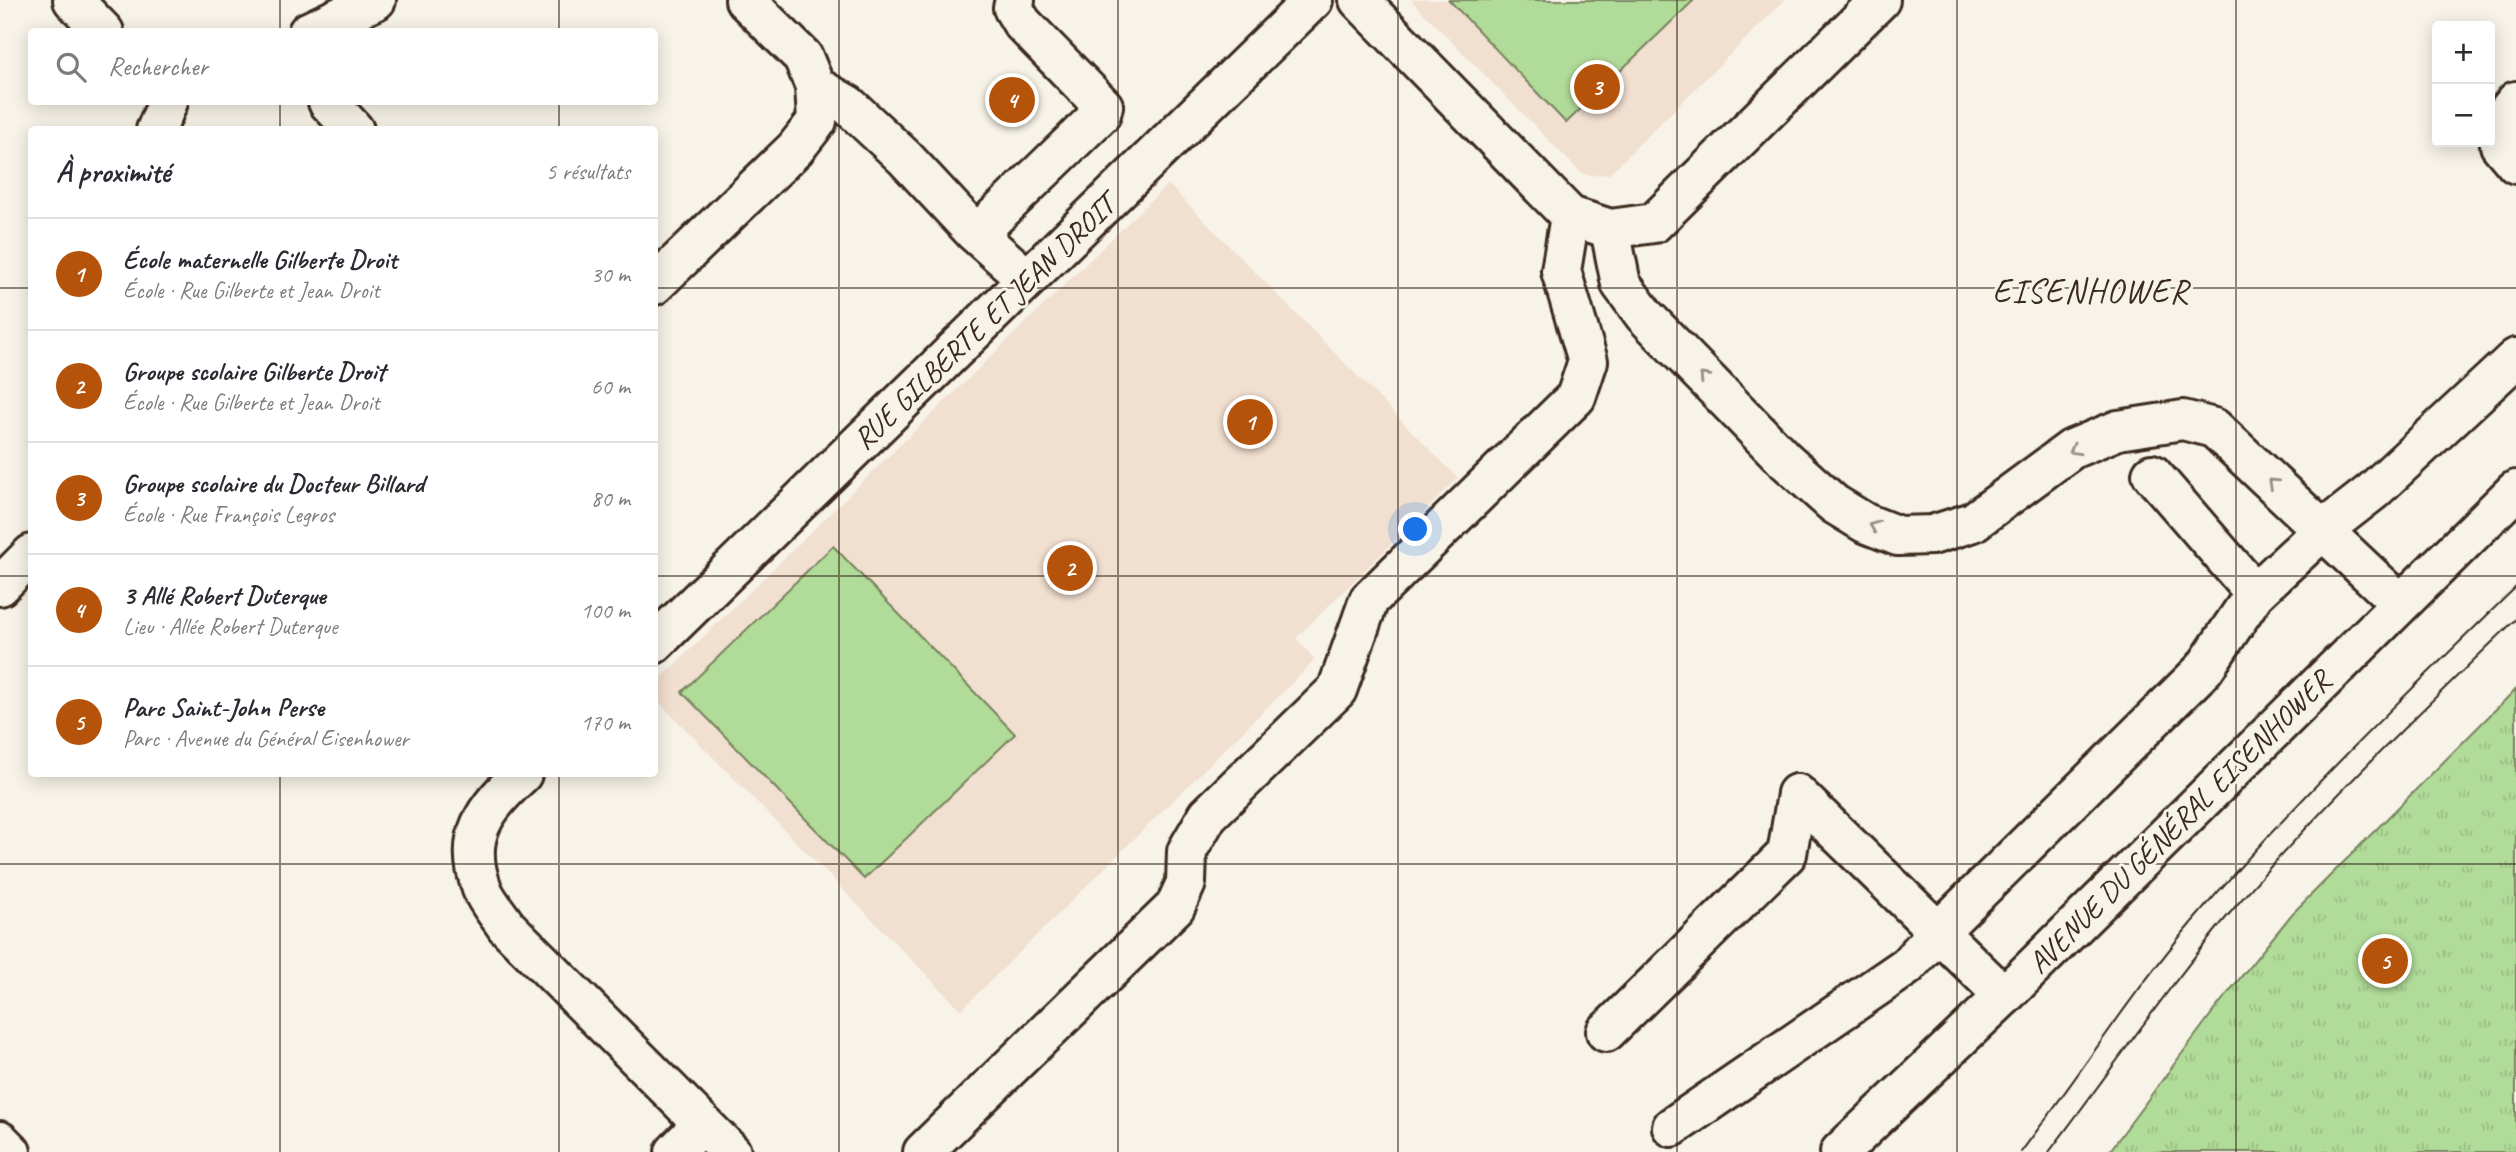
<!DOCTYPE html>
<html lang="fr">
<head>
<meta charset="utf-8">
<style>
  body { margin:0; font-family:Caveat,sans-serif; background:#f7f7f7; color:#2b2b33 }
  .controls { position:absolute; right:21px; top:21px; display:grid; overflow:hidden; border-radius:7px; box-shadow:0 4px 18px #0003 }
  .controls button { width:63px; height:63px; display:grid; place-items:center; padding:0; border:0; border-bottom:2px solid #e1e1e2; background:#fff; color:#2b2b33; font:35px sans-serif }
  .you { position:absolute; left:1416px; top:530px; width:24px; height:24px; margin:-18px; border:5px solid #fff; border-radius:50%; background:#1a73e8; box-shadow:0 0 0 10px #1a73e833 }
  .badge { display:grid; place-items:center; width:46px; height:46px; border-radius:50%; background:#b45309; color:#fff; font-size:23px; font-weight:700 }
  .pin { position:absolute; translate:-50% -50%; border:4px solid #fff; box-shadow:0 2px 7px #0006 }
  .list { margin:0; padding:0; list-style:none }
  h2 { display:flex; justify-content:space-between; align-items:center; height:91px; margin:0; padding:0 28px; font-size:30px }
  h2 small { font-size:23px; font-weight:400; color:#7c7c81 }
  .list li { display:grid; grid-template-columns:46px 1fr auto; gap:21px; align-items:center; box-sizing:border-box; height:112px; padding:0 28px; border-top:2px solid #e1e1e2 }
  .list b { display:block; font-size:26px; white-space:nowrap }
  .list p { margin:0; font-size:23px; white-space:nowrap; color:#7c7c81 }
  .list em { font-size:23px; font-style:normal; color:#7c7c81 }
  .icon { flex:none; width:38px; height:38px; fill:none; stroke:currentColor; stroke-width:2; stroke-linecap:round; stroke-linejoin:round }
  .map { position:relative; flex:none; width:2516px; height:1152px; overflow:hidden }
  .search { position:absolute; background:#fff; box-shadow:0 4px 18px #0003; left:28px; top:28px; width:630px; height:77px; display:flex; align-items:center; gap:18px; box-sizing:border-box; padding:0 24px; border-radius:7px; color:#7c7c81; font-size:26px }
  .panel { position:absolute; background:#fff; box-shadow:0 4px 18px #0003; left:28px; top:126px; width:630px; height:651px; border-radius:7px }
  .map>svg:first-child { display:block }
  .built { fill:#f1dfd0 }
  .grass { fill:#b1db99; stroke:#76825c; stroke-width:2 }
  .park { fill:url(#park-tufts); stroke:#76825c; stroke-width:2 }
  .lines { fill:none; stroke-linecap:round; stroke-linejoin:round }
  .minor-casing { stroke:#3b2a1e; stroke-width:44 }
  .minor { stroke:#f7f3e8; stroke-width:38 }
  .tram { stroke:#3b2a1e; stroke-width:2 }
  .oneway { stroke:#998e83 }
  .grid { fill:none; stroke:#3b2a1e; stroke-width:2; stroke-opacity:0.55 }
  .labels { text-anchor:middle; stroke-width:6; stroke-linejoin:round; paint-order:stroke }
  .street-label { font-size:30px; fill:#3b2a1e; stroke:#f7f3e8 }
  .quarter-label { font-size:33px; letter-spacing:2px; fill:#3b2a1e; stroke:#f7f3e8 }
</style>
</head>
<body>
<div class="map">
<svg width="2516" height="1152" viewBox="0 0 2516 1152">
  <defs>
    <pattern id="park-tufts" width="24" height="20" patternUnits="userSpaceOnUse" patternTransform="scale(1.75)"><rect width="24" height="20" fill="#b1db99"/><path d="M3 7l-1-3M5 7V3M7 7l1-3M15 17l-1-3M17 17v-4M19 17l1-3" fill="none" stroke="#99bc83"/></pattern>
  </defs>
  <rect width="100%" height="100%" fill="#f7f3e8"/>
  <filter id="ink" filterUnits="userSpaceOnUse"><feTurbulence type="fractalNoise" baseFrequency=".0143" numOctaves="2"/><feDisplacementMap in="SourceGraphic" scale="14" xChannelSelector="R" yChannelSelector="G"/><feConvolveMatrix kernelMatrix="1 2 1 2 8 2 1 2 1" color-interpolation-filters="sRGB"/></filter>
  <g filter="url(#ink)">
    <g class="built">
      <polygon points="1411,0 1785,0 1609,174 1587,175 1580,172"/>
      <polygon points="1168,184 1458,478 1296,638 1315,660 961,1010 655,698 655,684"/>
    </g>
    <g class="grass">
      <polygon points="1449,0 1694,0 1566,123"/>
      <polygon points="833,546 1015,734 864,879 682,692"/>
    </g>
    <polygon class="park" points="2516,689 2516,1152 2109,1152 2215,1009 2292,914"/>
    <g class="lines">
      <g class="minor-casing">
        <g id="minor">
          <polyline points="73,0 104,32"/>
          <polyline points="1359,0 1570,216 1610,229 1654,223 1880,0"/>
          <polyline points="308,32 376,0"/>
          <polyline points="815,86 848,105 905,158 974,232 1027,279"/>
          <polyline points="2516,101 2500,121 2500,145 2516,164"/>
          <polyline points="328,102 354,130"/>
          <polyline points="156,130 168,102"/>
          <polyline points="1610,229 1621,284 1644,315 1784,459 1834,504 1865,523 1898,536 1932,535 1973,522 2072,449 2118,430 2183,420 2214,428 2400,603"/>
          <polyline points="977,234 1101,114 1103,106 1022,23 1013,8 1015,0"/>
          <polyline points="654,285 795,149 817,121 815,86 803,57 745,0"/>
          <polyline points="2152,474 2255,593"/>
          <polyline points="0,586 32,554"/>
          <polyline points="654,644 1313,0"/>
          <path d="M522 774C485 809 462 836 482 889 487 902 499 915 506 926L731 1152"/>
          <polyline points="1797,794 2004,996"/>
          <polyline points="1606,1032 1787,854 1797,794"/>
          <polyline points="1672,1127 1907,966 1938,932 2204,669 2255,593 2323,530 2373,491 2516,358"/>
          <polyline points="0,1141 11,1152"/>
          <polyline points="675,1152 702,1124"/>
          <polyline points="923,1152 1175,907 1186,883 1187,851 1208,815 1337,690 1369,600 1576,397 1588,361 1561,271 1570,216"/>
          <polyline points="1840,1152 2004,996 2516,490"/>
        </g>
      </g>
      <use href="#minor" class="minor"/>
      <g class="tram">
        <path d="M2021 1152C2079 1076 2130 995 2192 922 2293 803 2404 696 2516 587"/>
        <path d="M2049 1152C2111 1071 2169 985 2235 907 2323 805 2420 712 2516 619"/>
      </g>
    </g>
    <defs><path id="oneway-chevron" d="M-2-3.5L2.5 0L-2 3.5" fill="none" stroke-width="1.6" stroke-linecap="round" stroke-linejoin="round" transform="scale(1.75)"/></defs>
    <g class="oneway">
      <use href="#oneway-chevron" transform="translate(1704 377) rotate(-134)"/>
      <use href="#oneway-chevron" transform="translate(2074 450) rotate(151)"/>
      <use href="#oneway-chevron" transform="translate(2273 483) rotate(-137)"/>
      <use href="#oneway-chevron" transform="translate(1874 526) rotate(-157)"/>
    </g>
  </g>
  <path class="grid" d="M280 0V32M559 0V32M839 0V1152M1118 0V1152M1398 0V1152M1677 0V1152M1957 0V1152M2236 0V1152M280 102V130M559 102V130M0 288H32M654 288H2516M0 576H32M654 576H2516M280 774V1152M559 774V1152M0 864H2516"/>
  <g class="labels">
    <g class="street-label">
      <text transform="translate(984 322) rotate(-44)" y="10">RUE GILBERTE ET JEAN DROIT</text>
      <text transform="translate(2179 822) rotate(-45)" y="10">AVENUE DU GÉNÉRAL EISENHOWER</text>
    </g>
    <g class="quarter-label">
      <text x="2091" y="302">EISENHOWER</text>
    </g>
  </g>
</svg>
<div class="controls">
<button>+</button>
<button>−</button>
</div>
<div class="you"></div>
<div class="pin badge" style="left:1250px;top:422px">1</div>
<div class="pin badge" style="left:1070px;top:568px">2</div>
<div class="pin badge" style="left:1597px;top:87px">3</div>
<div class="pin badge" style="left:1012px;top:100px">4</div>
<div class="pin badge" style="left:2385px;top:961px">5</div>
<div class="search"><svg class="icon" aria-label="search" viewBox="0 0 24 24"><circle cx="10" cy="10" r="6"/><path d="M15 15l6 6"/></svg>Rechercher</div>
<section class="panel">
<h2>À proximité<small>5 résultats</small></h2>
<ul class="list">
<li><span class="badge">1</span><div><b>École maternelle Gilberte Droit</b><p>École · Rue Gilberte et Jean Droit</p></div><em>30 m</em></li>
<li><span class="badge">2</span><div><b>Groupe scolaire Gilberte Droit</b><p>École · Rue Gilberte et Jean Droit</p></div><em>60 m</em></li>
<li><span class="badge">3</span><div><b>Groupe scolaire du Docteur Billard</b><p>École · Rue François Legros</p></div><em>80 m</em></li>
<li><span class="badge">4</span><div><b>3 Allé Robert Duterque</b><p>Lieu · Allée Robert Duterque</p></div><em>100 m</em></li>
<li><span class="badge">5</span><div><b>Parc Saint-John Perse</b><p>Parc · Avenue du Général Eisenhower</p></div><em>170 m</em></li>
</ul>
</section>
</div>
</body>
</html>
